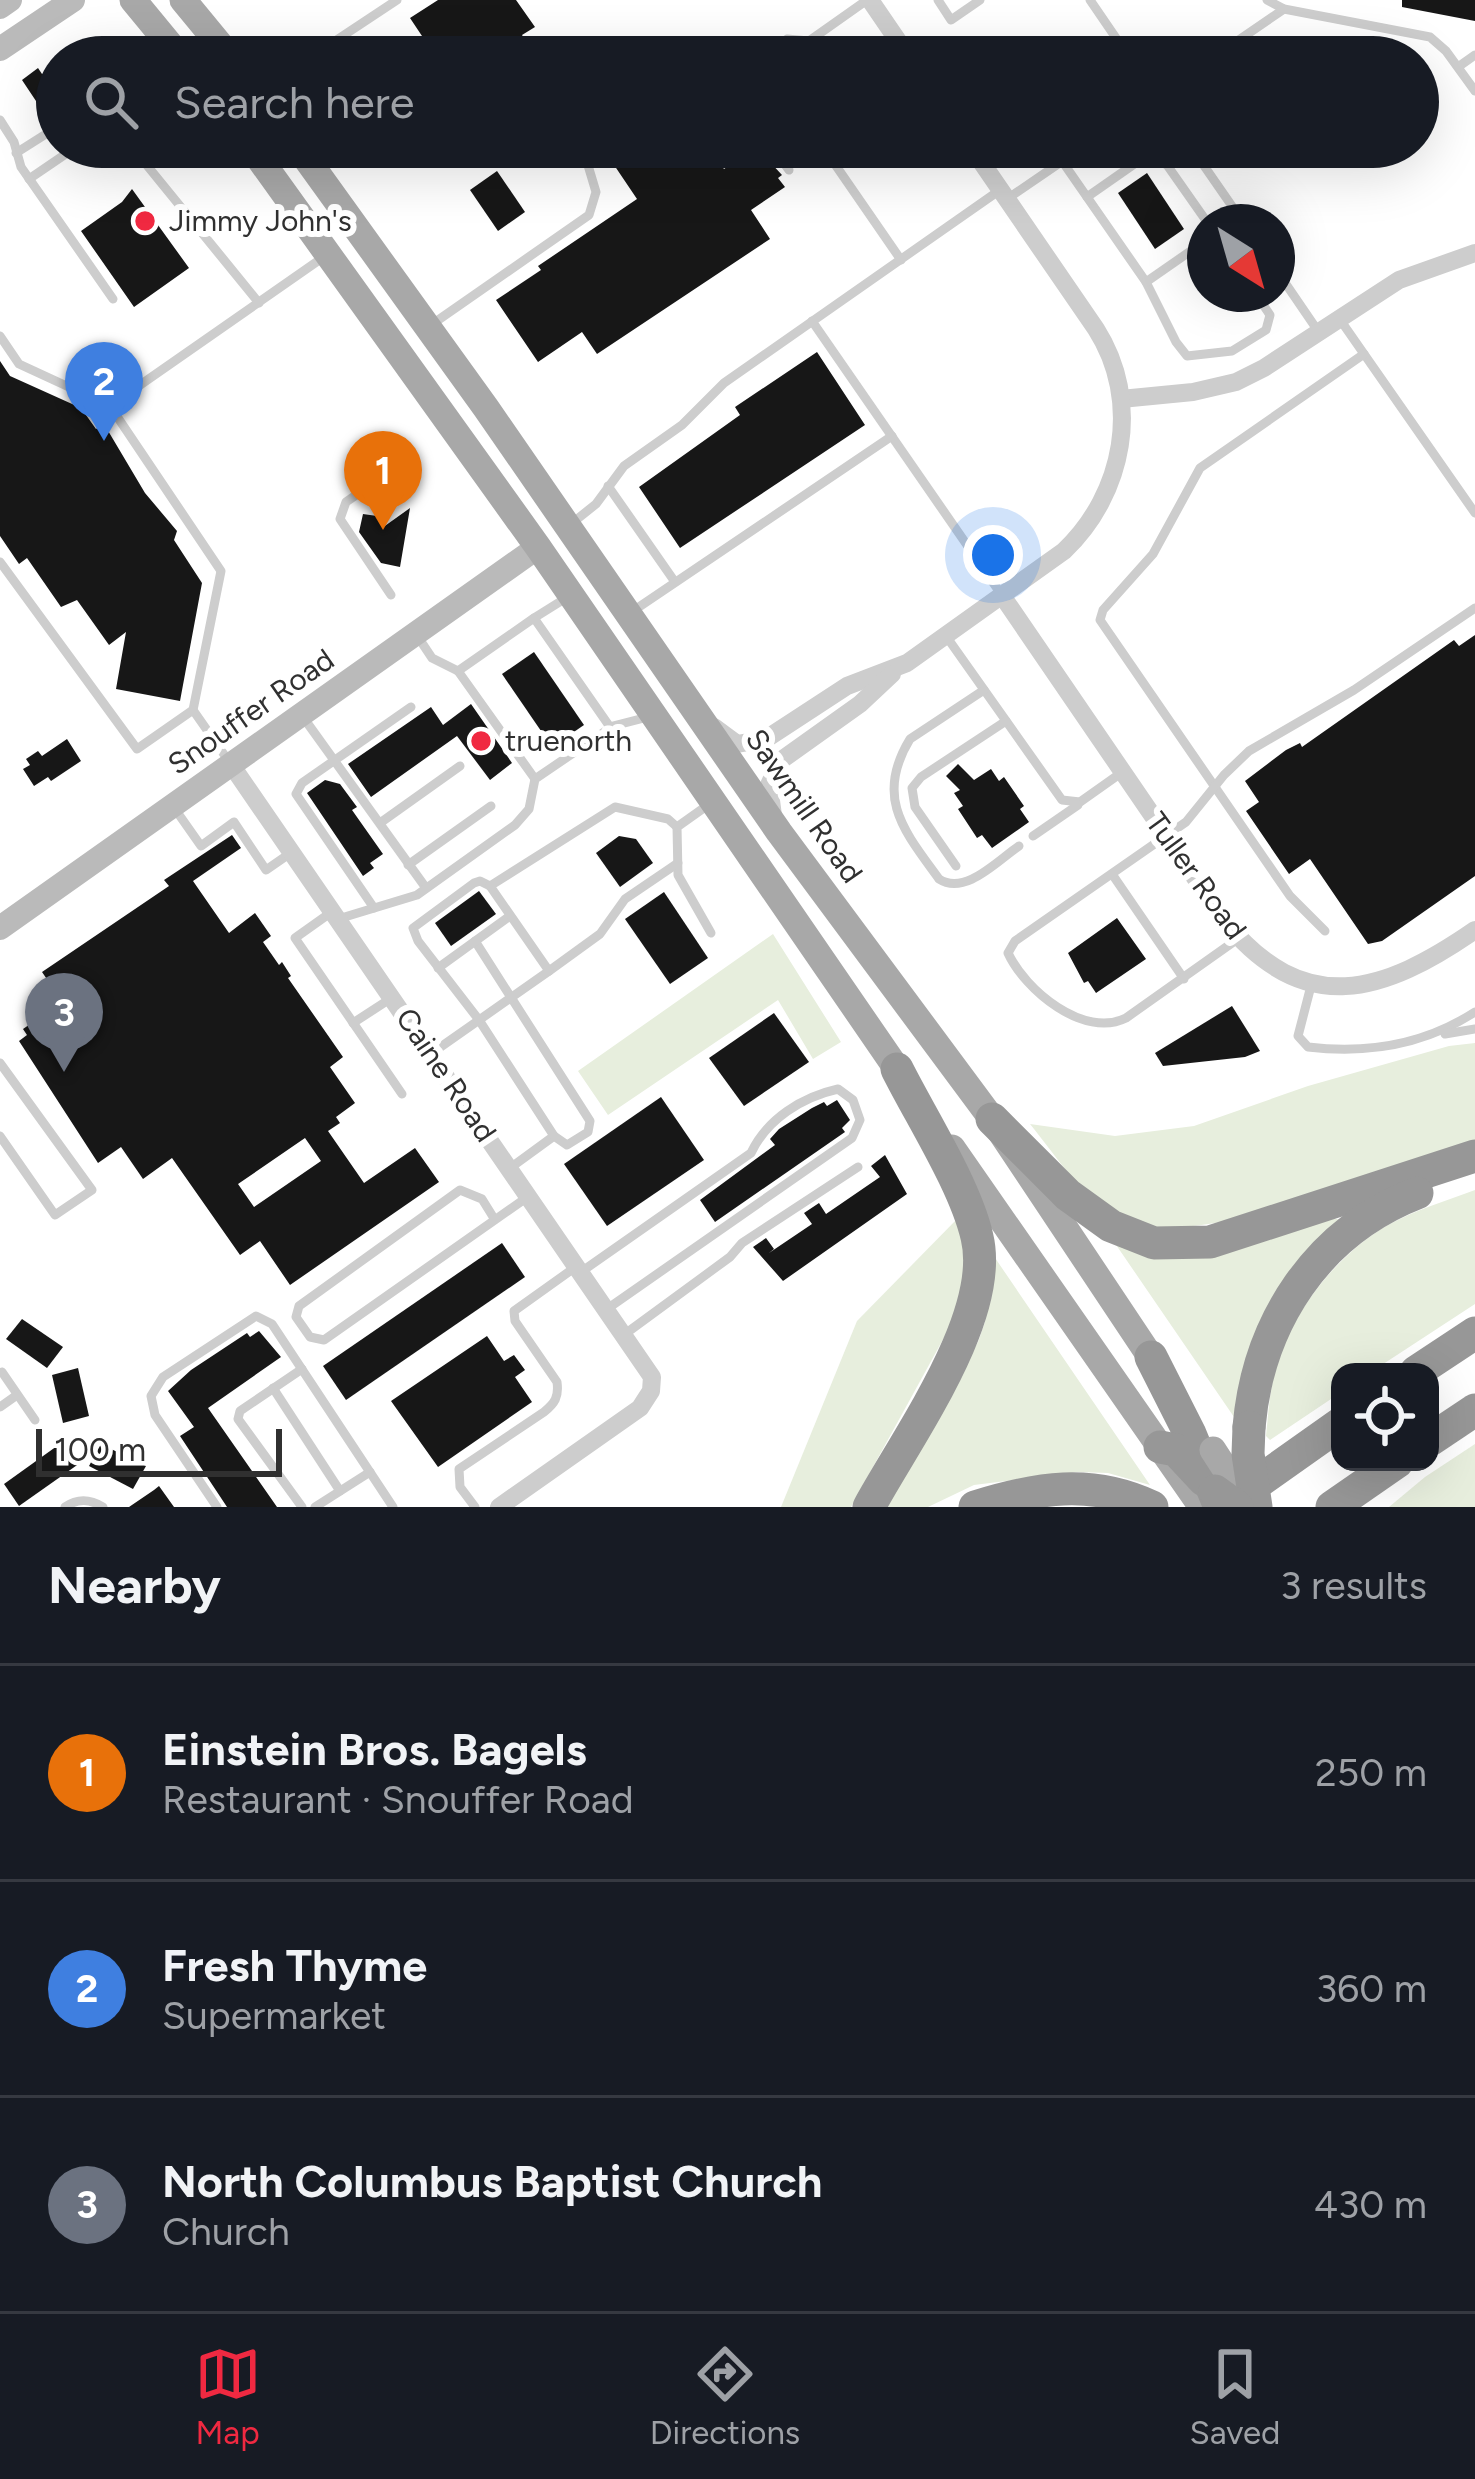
<!DOCTYPE html>
<html lang="en">
<head>
<meta charset="utf-8">
<style>
  body { margin:0; font-family:Figtree,sans-serif; background:#20242c; color:#f1f3f6 }
  .controls { position:absolute; right:36px; bottom:36px; display:grid; overflow:hidden; border-radius:24px; box-shadow:0 12px 48px #0002 }
  .controls button { width:108px; height:108px; display:grid; place-items:center; padding:0; border:0; border-bottom:3px solid #363941; background:#171b24; color:#f1f3f6; font:60px sans-serif }
  .compass { position:absolute; left:1187px; top:204px; width:108px; height:108px; border-radius:50%; background:#171b24; box-shadow:0 12px 48px #0002; rotate:143deg }
  .scale { position:absolute; left:36px; bottom:30px; width:246px; box-sizing:border-box; padding-left:12px; border:6px solid #303030; border-top:0; font-size:33px; line-height:42px; white-space:nowrap; color:#303030; -webkit-text-stroke:9px #fff; paint-order:stroke }
  .you { position:absolute; left:993px; top:555px; width:42px; height:42px; margin:-30px; border:9px solid #fff; border-radius:50%; background:#1a73e8; box-shadow:0 0 0 18px #1a73e833 }
  .badge { display:grid; place-items:center; width:78px; height:78px; border-radius:50%; background:#f02941; color:#fff; font-size:39px; font-weight:700 }
  .pin { position:absolute; translate:-50% -99px; filter:drop-shadow(0 3px 6px #0008) }
  .pin::after { content:''; position:absolute; top:63px; width:42px; height:36px; background:inherit; clip-path:polygon(0 0,100% 0,50% 100%) }
  .list { margin:0; padding:0; list-style:none }
  h2 { display:flex; justify-content:space-between; align-items:center; height:156px; margin:0; padding:0 48px; font-size:51px }
  h2 small { font-size:39px; font-weight:400; color:#9ea1a6 }
  .list li { display:grid; grid-template-columns:78px 1fr auto; gap:36px; align-items:center; box-sizing:border-box; height:216px; padding:0 48px; border-top:3px solid #363941 }
  .list b { display:block; font-size:45px; white-space:nowrap }
  .list p { margin:0; font-size:39px; white-space:nowrap; color:#9ea1a6 }
  .list em { font-size:39px; font-style:normal; color:#9ea1a6 }
  .icon { flex:none; width:66px; height:66px; fill:none; stroke:currentColor; stroke-width:2; stroke-linecap:round; stroke-linejoin:round }
  .map { position:relative; flex:none; width:1475px; height:1507px; overflow:hidden }
  .search { position:absolute; background:#171b24; box-shadow:0 12px 48px #0002; left:36px; right:36px; top:36px; height:132px; display:flex; align-items:center; gap:30px; box-sizing:border-box; padding:0 42px; border-radius:66px; color:#9ea1a6; font-size:45px }
  .sheet { height:804px; background:#171b24 }
  nav { display:flex; justify-content:space-around; align-items:center; box-sizing:border-box; height:168px; border-top:3px solid #363941; background:#171b24; font-size:33px; color:#9ea1a6 }
  nav a { display:grid; justify-items:center; gap:6px }
  nav .on { color:#f02941 }
  .map>svg:first-child { display:block }
  .green { fill:#e7eedd }
  .building { fill:#171717; fill-rule:evenodd }
  .lines { fill:none; stroke-linecap:round; stroke-linejoin:round }
  .lane { stroke:#cdcdcd; stroke-width:9 }
  .street { stroke:#cdcdcd; stroke-width:18 }
  .secondary { stroke:#bababa; stroke-width:24 }
  .primary { stroke:#a8a8a8; stroke-width:27 }
  .highway { stroke:#979797; stroke-width:33 }
  .primary-bridge { stroke:#a8a8a8; stroke-width:27 }
  .highway-bridge { stroke:#979797; stroke-width:33 }
  .poi-dot { fill:#f02941; stroke:#fff; stroke-width:4.5 }
  .labels { text-anchor:middle; stroke-width:12; stroke-linejoin:round; paint-order:stroke }
  .poi-label { font-size:30px; fill:#303030; stroke:#fff; text-anchor:start }
  .street-label { font-size:30px; fill:#303030; stroke:#fff }
</style>
</head>
<body>
<div class="map">
<svg width="1475" height="1507" viewBox="0 0 1475 1507">
  <rect width="100%" height="100%" fill="#fff"/>
  <g class="green">
    <polygon points="773,934 841,1042 813,1059 778,1000 608,1115 578,1071"/>
    <path d="M1475 1043V1143C1398 1168 1188 1256 1118 1219 1086 1202 1053 1152 1030 1124L1115 1136 1194 1126 1308 1086 1449 1046Z"/>
    <path d="M1475 1190V1304L1371 1372H1340V1393L1270 1440 1266 1436C1268 1417 1269 1398 1273 1380 1285 1320 1335 1255 1388 1225 1415 1210 1446 1201 1475 1190Z"/>
    <polygon points="959,1217 968,1241 963,1303 851,1507 781,1507 857,1321"/>
    <path d="M1332 1218 1341 1220C1274 1294 1253 1316 1234 1417L1110 1236Z"/>
    <polygon points="991,1252 1150,1485 1108,1473 1078,1472 974,1485 928,1507 881,1507 978,1342 985,1322"/>
    <polygon points="1475,1444 1475,1507 1389,1507 1425,1477"/>
  </g>
  <g class="building">
    <polygon points="438,0 516,0 535,27 522,35 536,57 436,57 410,18"/>
    <polygon points="1402,0 1475,0 1475,21 1402,7"/>
    <polygon points="38,68 42,74 49,72 54,95 57,93 57,109 46,116 22,80"/>
    <polygon points="621,147 709,147 724,169 756,147 782,175 778,178 785,187 751,210 770,239 597,354 582,332 538,362 496,300 541,270 538,266 637,199 608,156"/>
    <polygon points="497,171 525,212 498,231 470,190"/>
    <polygon points="1147,173 1184,229 1155,249 1118,193"/>
    <polygon points="132,189 189,268 134,307 81,231 122,202"/>
    <polygon points="817,352 865,425 680,548 639,487 740,415 735,407"/>
    <polygon points="0,361 10,376 81,408 96,429 104,424 145,493 177,531 174,540 202,583 180,701 116,689 126,632 109,645 77,600 61,607 27,558 19,564 0,536"/>
    <polygon points="410,508 400,567 381,563 359,532 363,514 384,517 382,528"/>
    <polygon points="1475,635 1475,876 1382,941 1368,944 1310,859 1289,874 1246,811 1259,802 1245,781 1286,750 1300,743 1302,747 1454,640 1459,646"/>
    <polygon points="534,652 584,725 552,747 502,674"/>
    <polygon points="471,704 512,763 490,780 457,736 371,797 348,764 431,707 443,725"/>
    <polygon points="67,739 81,761 51,781 48,777 34,786 23,769 30,765 26,759 38,751 42,756"/>
    <polygon points="958,764 974,780 991,769 999,781 1004,777 1024,806 1020,809 1029,822 992,848 982,835 977,838 958,809 963,806 954,793 960,790 946,776"/>
    <polygon points="325,780 340,784 357,807 352,810 383,854 370,863 374,868 363,876 307,793"/>
    <path d="M232 835 241 848 193 881 229 933 255 913 271 936 263 942 279 965 282 962 291 976 288 978 343 1057 330 1067 355 1103 336 1117 340 1123 328 1131 364 1183 415 1148 439 1182 290 1285 260 1241 240 1255 172 1158 143 1179 121 1147 98 1163 19 1041 27 1035 23 1029 39 1018 43 1024 66 1007 42 972 169 886 164 880ZM305 1138 321 1161 254 1207 238 1184Z"/>
    <polygon points="619,836 636,839 653,863 620,887 596,853"/>
    <polygon points="479,891 496,914 451,946 435,923"/>
    <polygon points="664,892 708,958 670,984 625,919"/>
    <polygon points="1117,918 1146,959 1096,993 1088,981 1084,983 1068,953"/>
    <polygon points="1232,1006 1260,1051 1245,1057 1163,1066 1155,1053"/>
    <polygon points="774,1013 809,1062 744,1106 709,1058"/>
    <polygon points="661,1097 704,1160 607,1226 564,1164"/>
    <polygon points="837,1100 850,1120 842,1128 845,1132 715,1222 700,1200 775,1145 770,1139 779,1129 812,1108 824,1102 827,1106"/>
    <polygon points="885,1155 907,1194 783,1281 753,1247 766,1238 774,1249 769,1253 812,1224 804,1213 819,1203 826,1214 880,1177 871,1166"/>
    <polygon points="502,1243 525,1277 346,1400 323,1366"/>
    <polygon points="22,1319 63,1347 47,1368 6,1339"/>
    <polygon points="259,1331 281,1357 208,1408 277,1507 227,1507 180,1436 194,1427 168,1391 191,1370 247,1333 250,1337"/>
    <polygon points="487,1336 504,1361 514,1355 525,1370 515,1377 532,1402 438,1467 391,1401"/>
    <polygon points="78,1368 89,1416 63,1423 52,1375"/>
    <polygon points="64,1441 80,1463 19,1506 4,1484"/>
    <polygon points="101,1444 146,1466 133,1489 89,1466"/>
    <polygon points="159,1486 174,1507 129,1507 154,1490"/>
  </g>
  <g class="lines">
    <g class="lane">
      <polyline points="938,0 951,20 980,0"/>
      <polyline points="1090,0 1129,57"/>
      <polyline points="1267,0 1284,9 1430,37 1446,51 1475,91"/>
      <polyline points="65,53 68,57"/>
      <polyline points="311,57 397,0"/>
      <polyline points="722,57 742,49 761,57"/>
      <polyline points="763,57 787,39 809,41 867,0"/>
      <polyline points="1214,57 1284,9"/>
      <polyline points="1458,67 1475,55"/>
      <polyline points="0,120 14,142 21,167 113,299"/>
      <polyline points="132,147 259,303"/>
      <polyline points="823,147 901,260"/>
      <polyline points="1191,147 1243,222"/>
      <polyline points="773,148 789,170"/>
      <polyline points="16,153 57,127"/>
      <polyline points="1062,161 1146,282 1176,342 1187,356 1232,351 1266,330 1270,315 1256,294"/>
      <polyline points="29,179 76,147"/>
      <polyline points="1087,197 1140,160 1152,157 1167,165 1207,222"/>
      <polyline points="1007,199 1083,147"/>
      <polyline points="1277,271 1318,331"/>
      <polyline points="1146,282 1205,241"/>
      <polyline points="812,321 1003,597"/>
      <polyline points="1341,321 1475,513"/>
      <polyline points="431,325 589,215 596,192 587,162 595,147"/>
      <polyline points="0,336 19,364 110,406 221,571 193,710 230,763"/>
      <polyline points="110,406 325,256"/>
      <polyline points="608,486 675,582"/>
      <polyline points="571,524 596,504 624,466 682,425 724,383 1000,190"/>
      <polyline points="0,562 137,749 193,710"/>
      <polyline points="391,595 340,519 346,502 401,464"/>
      <polyline points="633,611 892,436"/>
      <polyline points="534,618 566,598"/>
      <polyline points="946,636 1062,800 1080,802 1121,773"/>
      <polyline points="418,637 432,658 458,671"/>
      <path d="M984 690 910 739C874 798 905 832 939 879 965 896 997 861 1019 846"/>
      <polyline points="303,717 426,888"/>
      <polyline points="535,779 458,671 534,618 610,727"/>
      <polyline points="708,805 677,827 678,875 711,933"/>
      <polyline points="175,809 201,846 234,822 266,870 292,852"/>
      <polyline points="380,823 460,766"/>
      <polyline points="1033,836 1078,805"/>
      <polyline points="408,865 491,806"/>
      <polyline points="956,866 915,807 912,788 921,777 1006,721"/>
      <polyline points="1112,874 1184,979"/>
      <polyline points="490,886 480,881 474,883 413,928 418,941 479,1020 554,1136 510,1168"/>
      <polyline points="374,908 296,794 302,783 411,707"/>
      <polyline points="333,911 295,938 402,1094"/>
      <polyline points="338,919 417,895 515,825 529,809 535,779 613,726 648,717"/>
      <polyline points="1325,931 1290,896 1100,620 1103,610 1153,554 1200,468 1364,354"/>
      <path d="M1239 938 1126 1018C1084 1039 1025 990 1008 953L1015 941 1186 822 1224 775 1249 751 1354 690 1475 608"/>
      <polyline points="475,941 590,1121 588,1132 567,1145 554,1136"/>
      <polyline points="438,968 510,916"/>
      <polyline points="549,971 600,934 625,899 678,863"/>
      <path d="M1312 982 1298 1036 1308 1047C1367 1054 1424 1045 1475 1012"/>
      <polyline points="353,1023 393,997"/>
      <polyline points="1445,1034 1475,1029"/>
      <polyline points="432,1053 549,971 490,886 615,807 668,819 677,827"/>
      <polyline points="0,1063 92,1190 55,1215 0,1136"/>
      <polyline points="495,1220 482,1199 460,1190 299,1306 296,1317 310,1337 324,1340 529,1196"/>
      <path d="M581 1272 751 1153C767 1119 802 1097 838 1089L853 1100 860 1120 852 1138 607 1309"/>
      <polyline points="625,1334 730,1257 742,1243 858,1167"/>
      <polyline points="2,1372 35,1420"/>
      <polyline points="273,1388 340,1491"/>
      <polyline points="0,1407 17,1395"/>
      <path d="M65 1507C78 1498 90 1499 103 1507"/>
      <polyline points="217,1507 155,1415 151,1396 163,1377 256,1316 272,1324 393,1507"/>
      <polyline points="302,1507 238,1419 240,1411 302,1369"/>
      <polyline points="315,1507 370,1472"/>
      <path d="M475 1507 460 1487 459 1469 544 1412C555 1403 559 1397 557 1382L515 1321 514 1311 577 1266"/>
    </g>
    <g class="street">
      <polyline points="870,0 909,57"/>
      <polyline points="1121,399 1193,392 1236,382 1264,368 1399,280 1475,253"/>
      <path d="M1003 597 1224 920C1304 1020 1384 993 1475 930"/>
      <path d="M714 727 737 744 766 739 847 686 907 663 1064 551C1124 494 1142 401 1096 329L971 147"/>
      <polyline points="230,763 652,1377 651,1391 640,1408 499,1507"/>
      <polyline points="773,816 769,785 780,761 860,704 892,674"/>
    </g>
    <g class="secondary">
      <polyline points="0,7 10,0"/>
      <polyline points="0,49 73,0"/>
      <polyline points="0,928 538,547"/>
    </g>
    <g class="primary">
      <polyline points="133,0 180,57"/>
      <polyline points="183,0 230,57"/>
      <polyline points="251,147 538,547 906,1082"/>
      <polyline points="298,147 486,408 779,832 992,1119 1160,1371"/>
      <polyline points="952,1148 1202,1507"/>
    </g>
    <g class="highway">
      <polyline points="992,1119 1068,1195 1111,1226 1154,1243 1210,1242 1475,1156"/>
      <polyline points="1151,1357 1190,1434 1220,1507"/>
      <polyline points="1416,1372 1475,1333"/>
      <path d="M1249 1427C1258 1322 1317 1232 1417 1193"/>
      <polyline points="1430,1440 1475,1410"/>
      <polyline points="1160,1447 1176,1450 1204,1480"/>
      <polyline points="1234,1499 1340,1424"/>
      <path d="M869 1507C907 1437 996 1316 977 1237 965 1185 921 1117 897 1069"/>
      <path d="M975 1507C1036 1488 1091 1478 1152 1507"/>
      <polyline points="1332,1507 1397,1462"/>
    </g>
    <polyline class="primary-bridge" points="1213,1450 1250,1507"/>
    <g class="highway-bridge">
      <polyline points="1249,1427 1248,1454 1256,1507"/>
      <polyline points="1215,1491 1237,1507"/>
    </g>
  </g>
  <g class="poi-dot">
    <circle cx="145" cy="221" r="12"/>
    <circle cx="481" cy="741" r="12"/>
  </g>
  <g class="labels">
    <g class="poi-label">
      <text x="169" y="231">Jimmy John's</text>
      <text x="505" y="751">truenorth</text>
    </g>
    <g class="street-label">
      <text transform="translate(251 712) rotate(-35)" y="10">Snouffer Road</text>
      <text transform="translate(804 806) rotate(55)" y="10">Sawmill Road</text>
      <text transform="translate(1196 876) rotate(54)" y="10">Tuller Road</text>
      <text transform="translate(446 1075) rotate(56)" y="10">Caine Road</text>
    </g>
  </g>
</svg>
<div class="controls">
<button><svg class="icon" aria-label="locate" viewBox="0 0 24 24"><circle cx="12" cy="12" r="6"/><path d="M12 2v4M12 18v4M2 12h4M18 12h4"/></svg></button>
</div>
<svg class="compass" viewBox="-18 -18 36 36"><path d="M0-13l5 13h-10z" fill="#e53935"/><path d="M0 13l5-13h-10z" fill="#9ea1a6"/></svg>
<div class="scale">100 m</div>
<div class="you"></div>
<div class="pin badge" style="left:383px;top:530px;background:#e8710a">1</div>
<div class="pin badge" style="left:104px;top:441px;background:#3f7fe0">2</div>
<div class="pin badge" style="left:64px;top:1072px;background:#6b7280">3</div>
<div class="search"><svg class="icon" aria-label="search" viewBox="0 0 24 24"><circle cx="10" cy="10" r="6"/><path d="M15 15l6 6"/></svg>Search here</div>
</div>
<section class="sheet">
<h2>Nearby<small>3 results</small></h2>
<ul class="list">
<li><span class="badge" style="background:#e8710a">1</span><div><b>Einstein Bros. Bagels</b><p>Restaurant · Snouffer Road</p></div><em>250 m</em></li>
<li><span class="badge" style="background:#3f7fe0">2</span><div><b>Fresh Thyme</b><p>Supermarket</p></div><em>360 m</em></li>
<li><span class="badge" style="background:#6b7280">3</span><div><b>North Columbus Baptist Church</b><p>Church</p></div><em>430 m</em></li>
</ul>
</section>
<nav>
<a class="on"><svg class="icon" aria-label="map" viewBox="0 0 24 24"><path d="M3 6l6-2 6 2 6-2v14l-6 2-6-2-6 2zM9 4v14M15 6v14"/></svg>Map</a>
<a><svg class="icon" aria-label="directions" viewBox="0 0 24 24"><path d="M12 3l9 9-9 9-9-9zM9 14v-3h6M13 9l2 2-2 2"/></svg>Directions</a>
<a><svg class="icon" aria-label="saved" viewBox="0 0 24 24"><path d="M7 4h10v16l-5-4-5 4z"/></svg>Saved</a>
</nav>
</body>
</html>
